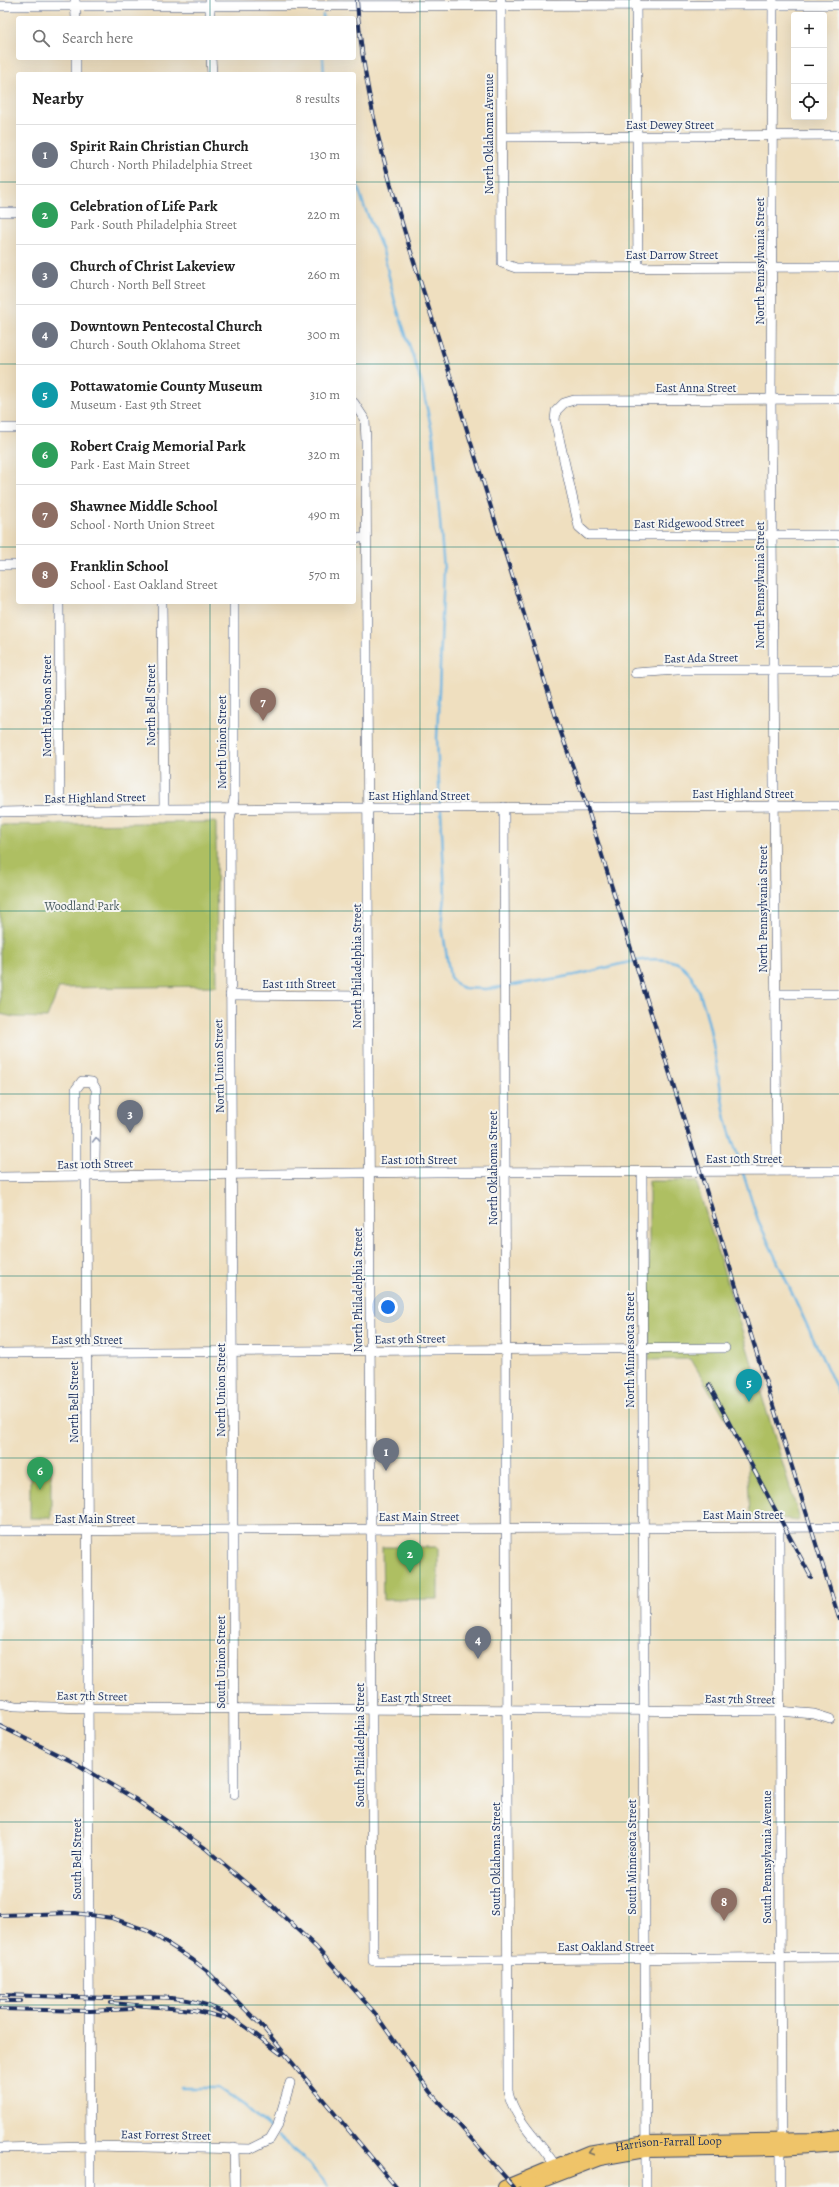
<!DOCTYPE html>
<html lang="en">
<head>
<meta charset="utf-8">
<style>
  body { margin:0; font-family:Alegreya,serif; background:#f2f2f2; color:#222 }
  .controls { position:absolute; right:12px; top:12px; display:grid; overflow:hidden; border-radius:4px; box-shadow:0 4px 16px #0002 }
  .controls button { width:36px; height:36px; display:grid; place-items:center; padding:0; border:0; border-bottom:1px solid #e0e0e0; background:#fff; color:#222; font:20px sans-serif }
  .you { position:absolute; left:388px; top:1307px; width:14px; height:14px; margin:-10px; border:3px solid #fff; border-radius:50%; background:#1a73e8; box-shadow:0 0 0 6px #1a73e833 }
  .badge { display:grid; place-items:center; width:26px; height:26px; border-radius:50%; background:#c8321e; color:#fff; font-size:13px; font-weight:700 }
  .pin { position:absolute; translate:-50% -33px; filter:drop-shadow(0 1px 2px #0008) }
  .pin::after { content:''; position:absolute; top:21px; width:14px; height:12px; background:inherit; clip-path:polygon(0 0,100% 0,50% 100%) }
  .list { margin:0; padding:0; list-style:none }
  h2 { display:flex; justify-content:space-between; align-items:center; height:52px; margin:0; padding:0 16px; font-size:17px }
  h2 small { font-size:13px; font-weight:400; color:#767676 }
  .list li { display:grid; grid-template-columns:26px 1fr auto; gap:12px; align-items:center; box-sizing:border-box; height:60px; padding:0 16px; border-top:1px solid #e0e0e0 }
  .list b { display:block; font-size:15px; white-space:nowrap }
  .list p { margin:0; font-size:13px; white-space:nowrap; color:#767676 }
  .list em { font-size:13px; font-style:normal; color:#767676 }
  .icon { flex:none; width:22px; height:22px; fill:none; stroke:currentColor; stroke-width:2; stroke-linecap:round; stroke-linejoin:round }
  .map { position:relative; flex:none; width:839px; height:2187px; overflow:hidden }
  .search { position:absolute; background:#fff; box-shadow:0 4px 16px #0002; left:16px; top:16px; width:340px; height:44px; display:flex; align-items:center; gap:10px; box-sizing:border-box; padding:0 14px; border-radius:4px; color:#767676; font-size:15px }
  .panel { position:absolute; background:#fff; box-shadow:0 4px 16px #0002; left:16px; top:72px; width:340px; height:532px; border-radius:4px }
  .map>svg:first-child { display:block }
  .green { fill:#aebf62; stroke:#647760 }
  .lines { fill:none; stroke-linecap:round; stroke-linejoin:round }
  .stream { stroke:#69b3e1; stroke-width:2.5 }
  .minor-casing { stroke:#3b496d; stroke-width:10 }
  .major-casing { stroke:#3b496d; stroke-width:14 }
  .minor { stroke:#fff; stroke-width:9 }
  .major { stroke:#efc469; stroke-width:12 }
  .rail-casing { stroke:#1b2f5e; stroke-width:4 }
  .rail { stroke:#f6f6f2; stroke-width:2.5; stroke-dasharray:8; stroke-linecap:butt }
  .oneway { stroke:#8d97ae }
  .oneway2 { stroke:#7a7263 }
  .grid { fill:none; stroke:#0f766e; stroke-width:1; stroke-opacity:0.55 }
  .labels { text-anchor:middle; stroke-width:4; stroke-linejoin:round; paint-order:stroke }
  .street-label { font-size:12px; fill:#1b2f5e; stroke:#f6f6f2 }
  .park-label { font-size:12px; fill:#475a5f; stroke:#f6f6f2 }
</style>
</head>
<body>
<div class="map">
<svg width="839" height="2187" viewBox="0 0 839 2187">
  <rect width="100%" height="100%" fill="#f6f6f2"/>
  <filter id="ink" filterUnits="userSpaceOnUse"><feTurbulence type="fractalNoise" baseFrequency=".025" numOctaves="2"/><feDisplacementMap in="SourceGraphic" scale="8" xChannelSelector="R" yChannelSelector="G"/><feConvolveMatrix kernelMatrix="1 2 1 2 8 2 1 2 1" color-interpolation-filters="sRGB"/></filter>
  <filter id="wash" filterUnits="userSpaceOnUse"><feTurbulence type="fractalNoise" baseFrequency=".012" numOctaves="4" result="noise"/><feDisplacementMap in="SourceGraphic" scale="16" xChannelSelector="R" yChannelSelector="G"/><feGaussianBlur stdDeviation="0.9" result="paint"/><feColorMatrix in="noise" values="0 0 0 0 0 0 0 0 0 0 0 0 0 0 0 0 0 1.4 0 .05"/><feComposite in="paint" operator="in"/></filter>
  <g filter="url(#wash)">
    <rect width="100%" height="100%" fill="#efdfbf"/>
    <g class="green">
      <polygon points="216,822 217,986 59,988 47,1018 14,1017 0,1014 0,825"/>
      <polygon points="649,1181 696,1181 800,1520 750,1516 747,1455 691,1359 649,1360"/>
      <rect x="30" y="1462" width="21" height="56"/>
      <polygon points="382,1547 438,1547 438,1599 383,1600"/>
    </g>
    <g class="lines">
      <g class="stream">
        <polyline points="323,15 323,18"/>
        <polyline points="323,58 324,74"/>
        <polyline points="354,174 364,206 383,251 395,302 421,381 433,436 444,570 437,738 440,805"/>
        <polyline points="441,810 445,896 442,926 450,977 458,986 464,988 486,989 502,987"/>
        <path d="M507 986C532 982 556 979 580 974 608 968 647 953 675 962 710 973 718 1085 726 1119 730 1136 737 1152 742 1168"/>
        <polyline points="743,1173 758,1220 839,1394"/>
        <polyline points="182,2088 219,2088 245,2106 270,2129"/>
        <polyline points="278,2136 308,2163 329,2187"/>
      </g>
    </g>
  </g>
  <g filter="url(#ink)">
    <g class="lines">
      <g class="minor-casing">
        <g id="minor">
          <polyline points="75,0 76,18"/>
          <polyline points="210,0 210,18"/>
          <polyline points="501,0 502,263 516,268 839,267"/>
          <polyline points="636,0 638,267"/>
          <polyline points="773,0 771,400 777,1171"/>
          <polyline points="0,6 839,5"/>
          <polyline points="76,58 76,74"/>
          <polyline points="211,58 212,74"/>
          <polyline points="502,137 839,135"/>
          <polyline points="0,212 18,212"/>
          <polyline points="839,399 574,400 564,403 556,411 555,420 579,527 588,535 839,535"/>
          <polyline points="354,403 365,420 366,441 373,1961 839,1957"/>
          <polyline points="0,428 18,428"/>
          <polyline points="354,538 366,538"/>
          <polyline points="0,565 18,565"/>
          <polyline points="59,602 60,811"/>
          <polyline points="162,602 164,809"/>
          <polyline points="234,602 234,799 230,820 234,1795"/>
          <polyline points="635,673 677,670 839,670"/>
          <path d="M504 807 508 2091C515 2123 542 2142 558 2170"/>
          <polyline points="0,812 164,809 839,806"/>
          <polyline points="775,994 839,994"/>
          <polyline points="230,995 369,996"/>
          <polyline points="642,1172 646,2187"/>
          <polyline points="86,1176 76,1163 76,1089 82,1081 92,1082 96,1089 95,1163 86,1176 90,2187"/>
          <polyline points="0,1177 436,1172 839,1171"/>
          <polyline points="0,1353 725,1348"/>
          <polyline points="779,1527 781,2187"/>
          <polyline points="0,1531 839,1527"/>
          <polyline points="0,1703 15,1706 88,1708 779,1711 814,1714 830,1719"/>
          <polyline points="0,2148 90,2146 250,2149 270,2139 277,2127 290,2083"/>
          <polyline points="234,2148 235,2187"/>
        </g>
      </g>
      <g class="major-casing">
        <g id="major">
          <path id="s1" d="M504 2187 588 2152 646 2142 814 2139 839 2136"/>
          <polyline points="527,2187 600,2159 645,2151 781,2149 839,2145"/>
        </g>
      </g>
      <use href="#minor" class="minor"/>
      <use href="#major" class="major"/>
      <g class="rail-casing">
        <g id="rail">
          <path d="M357 0C364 119 405 233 441 346 481 473 520 600 559 727L587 807 839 1618"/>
          <polyline points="709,1385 811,1577"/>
          <polyline points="0,1726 75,1763 135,1799 205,1848 268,1902 316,1947 374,2012 430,2092 514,2187"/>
          <polyline points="0,1915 75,1913 112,1918 148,1931 193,1960 207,1971 260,2024 396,2187"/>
          <path d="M0 1995C36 1996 73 1997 109 1998 140 1998 176 1994 206 2005 234 2015 257 2036 281 2054"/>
          <polyline points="0,2001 21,2001"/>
          <polyline points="111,2003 194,2010 225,2018"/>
          <polyline points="0,2009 90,2011 132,2009"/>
        </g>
      </g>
      <use href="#rail" class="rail"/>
    </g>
    <defs><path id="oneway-chevron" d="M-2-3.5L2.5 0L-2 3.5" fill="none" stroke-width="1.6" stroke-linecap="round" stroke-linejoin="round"/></defs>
    <use class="oneway" href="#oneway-chevron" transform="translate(96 1140) rotate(-89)"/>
    <use class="oneway2" href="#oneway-chevron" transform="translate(591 2152) rotate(164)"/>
  </g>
  <path class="grid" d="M210 0V18M420 0V2187M629 0V2187M210 58V74M0 182H18M354 182H839M0 364H18M354 364H839M0 547H18M354 547H839M210 602V2187M0 729H839M0 911H839M0 1094H839M0 1276H839M0 1458H839M0 1640H839M0 1822H839M0 2005H839"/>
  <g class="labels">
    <g class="street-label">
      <text x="670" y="129">East Dewey Street</text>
      <text transform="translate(489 134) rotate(-90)" y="4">North Oklahoma Avenue</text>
      <text x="672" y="259">East Darrow Street</text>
      <text transform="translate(760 261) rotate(-90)" y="4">North Pennsylvania Street</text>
      <text x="696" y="392">East Anna Street</text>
      <text transform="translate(689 523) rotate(-1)" y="4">East Ridgewood Street</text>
      <text transform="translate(760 585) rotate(-90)" y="4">North Pennsylvania Street</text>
      <text transform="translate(701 658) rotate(-1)" y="4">East Ada Street</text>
      <text transform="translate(151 705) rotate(-90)" y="4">North Bell Street</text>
      <text transform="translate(47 706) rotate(-90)" y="4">North Hobson Street</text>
      <text transform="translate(222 742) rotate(-90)" y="4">North Union Street</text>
      <text x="743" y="798">East Highland Street</text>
      <text x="419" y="800">East Highland Street</text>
      <text transform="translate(95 798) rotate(-1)" y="4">East Highland Street</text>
      <text transform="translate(763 909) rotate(-90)" y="4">North Pennsylvania Street</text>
      <text transform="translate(357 966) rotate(-90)" y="4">North Philadelphia Street</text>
      <text x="299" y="988">East 11th Street</text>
      <text transform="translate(219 1066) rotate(-91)" y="4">North Union Street</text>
      <text x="744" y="1163">East 10th Street</text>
      <text x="419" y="1164">East 10th Street</text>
      <text transform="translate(95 1164) rotate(-1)" y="4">East 10th Street</text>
      <text transform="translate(493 1168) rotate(-90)" y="4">North Oklahoma Street</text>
      <text transform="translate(358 1290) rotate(-90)" y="4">North Philadelphia Street</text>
      <text transform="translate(410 1339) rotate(-1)" y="4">East 9th Street</text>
      <text x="87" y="1344">East 9th Street</text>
      <text transform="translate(630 1350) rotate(-90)" y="4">North Minnesota Street</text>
      <text transform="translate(221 1390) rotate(-90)" y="4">North Union Street</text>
      <text transform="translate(74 1402) rotate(-90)" y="4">North Bell Street</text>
      <text x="743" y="1519">East Main Street</text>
      <text x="419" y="1521">East Main Street</text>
      <text x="95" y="1523">East Main Street</text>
      <text transform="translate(221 1662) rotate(-90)" y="4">South Union Street</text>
      <text transform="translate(92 1696) rotate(1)" y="4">East 7th Street</text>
      <text x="416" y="1702">East 7th Street</text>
      <text transform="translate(740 1699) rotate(1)" y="4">East 7th Street</text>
      <text transform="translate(360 1745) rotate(-90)" y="4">South Philadelphia Street</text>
      <text transform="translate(632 1857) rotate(-90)" y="4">South Minnesota Street</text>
      <text transform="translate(767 1857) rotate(-90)" y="4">South Pennsylvania Avenue</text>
      <text transform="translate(77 1859) rotate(-90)" y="4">South Bell Street</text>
      <text transform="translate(496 1859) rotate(-90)" y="4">South Oklahoma Street</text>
      <text x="606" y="1951">East Oakland Street</text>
      <text transform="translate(166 2135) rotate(1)" y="4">East Forrest Street</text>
      <text dy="4" stroke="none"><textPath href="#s1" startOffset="172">Harrison-Farrall Loop</textPath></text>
    </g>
    <g class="park-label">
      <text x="82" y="910">Woodland Park</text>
    </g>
  </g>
</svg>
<div class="controls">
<button>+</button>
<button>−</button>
<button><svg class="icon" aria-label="locate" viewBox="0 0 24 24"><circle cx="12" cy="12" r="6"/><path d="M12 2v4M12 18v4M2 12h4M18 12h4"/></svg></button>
</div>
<div class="you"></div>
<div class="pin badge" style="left:386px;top:1471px;background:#6b7280">1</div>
<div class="pin badge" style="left:410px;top:1573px;background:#2e9e5b">2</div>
<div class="pin badge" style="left:130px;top:1133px;background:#6b7280">3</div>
<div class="pin badge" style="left:478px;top:1659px;background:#6b7280">4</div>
<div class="pin badge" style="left:749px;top:1402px;background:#0f9aa8">5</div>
<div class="pin badge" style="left:40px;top:1490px;background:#2e9e5b">6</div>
<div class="pin badge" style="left:263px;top:721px;background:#8d6e63">7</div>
<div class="pin badge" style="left:724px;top:1921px;background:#8d6e63">8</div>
<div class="search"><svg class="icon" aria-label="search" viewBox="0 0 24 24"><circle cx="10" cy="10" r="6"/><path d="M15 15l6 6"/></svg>Search here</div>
<section class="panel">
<h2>Nearby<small>8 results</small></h2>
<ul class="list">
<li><span class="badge" style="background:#6b7280">1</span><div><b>Spirit Rain Christian Church</b><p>Church · North Philadelphia Street</p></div><em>130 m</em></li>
<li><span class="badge" style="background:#2e9e5b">2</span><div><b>Celebration of Life Park</b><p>Park · South Philadelphia Street</p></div><em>220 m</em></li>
<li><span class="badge" style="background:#6b7280">3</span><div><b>Church of Christ Lakeview</b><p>Church · North Bell Street</p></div><em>260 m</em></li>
<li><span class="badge" style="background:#6b7280">4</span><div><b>Downtown Pentecostal Church</b><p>Church · South Oklahoma Street</p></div><em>300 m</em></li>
<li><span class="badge" style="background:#0f9aa8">5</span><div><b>Pottawatomie County Museum</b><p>Museum · East 9th Street</p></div><em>310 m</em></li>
<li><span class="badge" style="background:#2e9e5b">6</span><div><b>Robert Craig Memorial Park</b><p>Park · East Main Street</p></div><em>320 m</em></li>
<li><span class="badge" style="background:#8d6e63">7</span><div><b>Shawnee Middle School</b><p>School · North Union Street</p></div><em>490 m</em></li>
<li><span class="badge" style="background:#8d6e63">8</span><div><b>Franklin School</b><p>School · East Oakland Street</p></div><em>570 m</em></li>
</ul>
</section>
</div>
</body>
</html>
